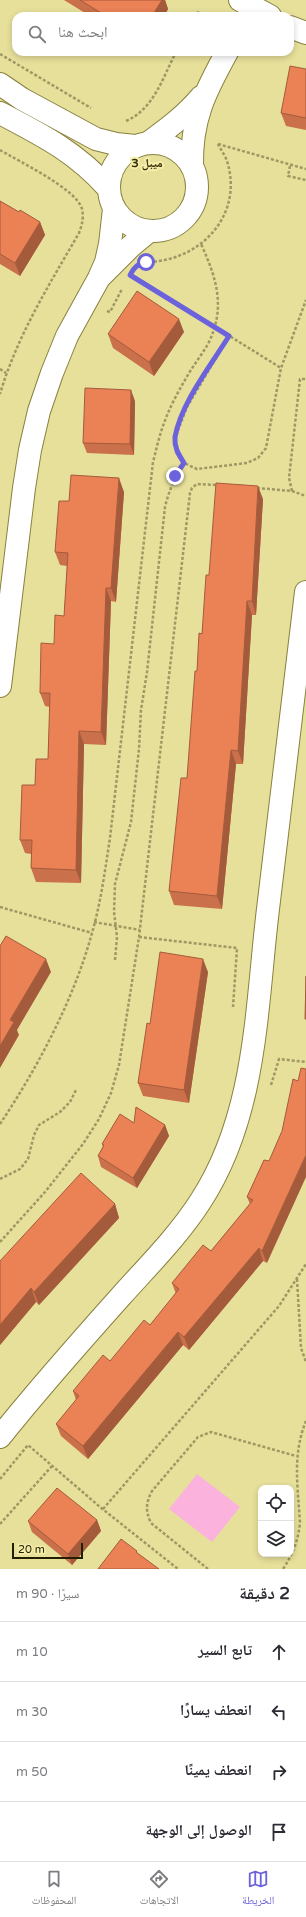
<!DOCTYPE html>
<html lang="ar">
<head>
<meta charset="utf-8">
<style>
  body { margin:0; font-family:"Varela Round","Noto Naskh Arabic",sans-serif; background:#f7f7f7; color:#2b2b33; direction:rtl }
  .controls { position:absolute; right:12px; bottom:12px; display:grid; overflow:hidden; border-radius:8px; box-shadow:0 2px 6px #0003 }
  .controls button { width:36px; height:36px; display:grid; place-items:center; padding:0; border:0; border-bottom:1px solid #e1e1e2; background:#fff; color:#2b2b33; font:20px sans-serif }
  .scale { position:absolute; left:12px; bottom:10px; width:71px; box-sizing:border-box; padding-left:4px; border:2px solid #211e03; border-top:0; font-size:11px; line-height:14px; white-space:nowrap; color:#211e03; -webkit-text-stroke:3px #f5eda8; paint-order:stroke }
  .stop { position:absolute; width:12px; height:12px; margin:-9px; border:3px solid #6c62dc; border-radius:50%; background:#fff }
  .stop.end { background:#6c62dc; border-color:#fff; box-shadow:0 1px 4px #0008 }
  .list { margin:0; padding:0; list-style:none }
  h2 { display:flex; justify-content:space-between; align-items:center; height:52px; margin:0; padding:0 16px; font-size:17px }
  h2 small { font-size:13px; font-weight:400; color:#7c7c81 }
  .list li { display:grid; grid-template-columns:26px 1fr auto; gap:12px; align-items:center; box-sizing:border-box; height:60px; padding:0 16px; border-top:1px solid #e1e1e2 }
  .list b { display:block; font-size:15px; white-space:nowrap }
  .list em { font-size:13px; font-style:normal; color:#7c7c81 }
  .icon { flex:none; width:22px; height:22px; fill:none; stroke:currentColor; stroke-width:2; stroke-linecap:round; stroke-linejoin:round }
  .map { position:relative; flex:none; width:306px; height:1569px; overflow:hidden; direction:ltr }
  .search { position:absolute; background:#fff; box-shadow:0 2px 6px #0003; left:12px; right:12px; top:12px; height:44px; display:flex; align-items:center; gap:10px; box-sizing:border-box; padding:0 14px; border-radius:12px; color:#7c7c81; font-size:15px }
  .sheet { height:292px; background:#fff }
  nav { display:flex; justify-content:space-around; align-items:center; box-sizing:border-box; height:56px; border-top:1px solid #e1e1e2; background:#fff; font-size:11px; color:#7c7c81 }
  nav a { display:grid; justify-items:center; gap:2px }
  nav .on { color:#6c62dc }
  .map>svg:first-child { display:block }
  .green { fill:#fbb2dd }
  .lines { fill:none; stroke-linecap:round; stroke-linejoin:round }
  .minor-casing { stroke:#88813e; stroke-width:24 }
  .path { stroke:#9e9863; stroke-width:2.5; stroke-dasharray:3 2; stroke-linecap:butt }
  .minor { stroke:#fff; stroke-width:22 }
  .wall { fill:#ca704a }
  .shaded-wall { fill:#a45b3c }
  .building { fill:#eb8256; stroke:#a45b3c }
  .route { stroke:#6c62dc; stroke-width:5 }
  .labels { text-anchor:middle; stroke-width:4; stroke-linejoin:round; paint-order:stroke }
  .neighbourhood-label { font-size:12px; font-weight:bold; fill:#34300c; stroke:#f5eda8 }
</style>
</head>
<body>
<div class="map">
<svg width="306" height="1569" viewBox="0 0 306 1569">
  <rect width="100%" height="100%" fill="#e7e09b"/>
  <polygon class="green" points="197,1474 240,1507 212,1542 169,1509"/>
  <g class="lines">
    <g class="minor-casing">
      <g id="minor">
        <polyline points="240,0 270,16"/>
        <polyline points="290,27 306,33"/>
        <polyline points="0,84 22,99 96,139 116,144 135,146"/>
        <path d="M0 113C42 135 76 152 108 188"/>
        <circle cx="153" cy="187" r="44"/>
        <path d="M148 143C167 129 185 116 201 97"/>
        <path d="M192 166C191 119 205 92 227 52"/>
        <polyline points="102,275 131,246 148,232"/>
        <polyline points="0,686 24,488 30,450 39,411 52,373 67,336 99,278 106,262 110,244 114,209"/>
        <path d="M0 1437C39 1388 80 1342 122 1295 149 1265 178 1236 200 1202 257 1115 256 1008 268 909 281 803 293 698 306 592"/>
      </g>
    </g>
    <g class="path">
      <polyline points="194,16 196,12 209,16"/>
      <polyline points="0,54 91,108"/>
      <path d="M126 121C154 109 163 77 176 52"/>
      <polyline points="218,144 306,169"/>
      <path d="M0 150C18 161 77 189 82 209 84 218 82 225 79 233 49 285 17 336 0 394"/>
      <polyline points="290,166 288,176 306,180"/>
      <path d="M149 262C201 260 244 215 227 161 225 155 221 150 218 144"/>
      <polyline points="133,276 281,368"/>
      <polyline points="107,311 110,312 122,289"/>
      <polyline points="229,336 187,407 175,438 176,452 184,463 197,469 247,463 258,458 266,448 281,368 306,300"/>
      <polyline points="0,369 6,373"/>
      <polyline points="257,488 292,491 306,496"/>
      <polyline points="292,491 289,478 300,379 306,379"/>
      <polyline points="0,907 92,933"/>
      <polyline points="94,922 140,930"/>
      <polyline points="139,937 237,948 233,1007"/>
      <path d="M115 960 117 937 114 912 115 884 131 822 139 749 141 710 147 672 165 507C169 490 175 477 184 463"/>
      <polyline points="271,1085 279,1059 306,1062"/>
      <path d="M0 1124C38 1067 74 999 92 933 101 902 105 870 110 838L153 462C157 447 160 432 166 418 171 405 178 392 185 380 192 367 201 356 208 344 226 308 217 279 201 244"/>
      <polyline points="0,1179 20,1169 28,1159 34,1135 39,1125 60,1112 70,1102 76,1090"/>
      <polyline points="0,1242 45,1192 83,1144 99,1119 111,1093 119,1065 139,937 190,493 192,488 197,484 218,485"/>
      <polyline points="297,1279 301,1348 306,1362"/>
      <polyline points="0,1479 28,1445 100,1507 178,1569"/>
      <polyline points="103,1509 279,1306 306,1264"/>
      <polyline points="0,1524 52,1466"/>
      <path d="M208 1569 151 1523C145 1510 146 1503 152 1491L198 1437 211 1432 296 1456"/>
      <path d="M283 1569C293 1554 298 1541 300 1523 298 1487 292 1455 306 1421"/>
    </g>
    <use href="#minor" class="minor"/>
  </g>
  <g class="wall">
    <polygon points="64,0 165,0 168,9 164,16 90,16"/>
    <polygon points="306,69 306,130 286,126 281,113"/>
    <polygon points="0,201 19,212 40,222 45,235 20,276 0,264"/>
    <polygon points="184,332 154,376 113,348 108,334"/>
    <polygon points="135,401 134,455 87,453 83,443"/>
    <polygon points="124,492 116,602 111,601 106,745 84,744 81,883 36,882 31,868 31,854 25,853 20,840 35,785 48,759 50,707 45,706 40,693 54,644 64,616 67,566 60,565 55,552 69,501"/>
    <polygon points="263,499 256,615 252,615 243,764 236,764 222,909 174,905 169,891 187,778 197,671 209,575"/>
    <polygon points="208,972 189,1103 143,1096 138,1083 150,1024"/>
    <polygon points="165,1125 169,1136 137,1188 101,1167 98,1156 103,1147 102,1144"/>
    <polygon points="264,1160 267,1263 263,1261 189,1350 183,1345 88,1459 61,1436 56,1424 76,1400 73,1391 110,1361 150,1325 176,1294 172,1283 211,1251 250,1204 247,1197"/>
    <polygon points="115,1204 119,1218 39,1305 36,1302 0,1345 0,1261"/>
    <polygon points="97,1520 101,1531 72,1565 32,1532 28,1521"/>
  </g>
  <g class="shaded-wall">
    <polygon points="162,0 165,0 168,9 164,16 152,16"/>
    <polygon points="40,222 45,235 20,276 15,263"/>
    <polygon points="179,319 184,332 154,376 149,362"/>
    <polygon points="131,390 135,401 134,455 130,444"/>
    <polygon points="119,478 124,492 116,602 111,588"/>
    <polygon points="258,486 263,499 256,615 252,601"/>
    <polygon points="106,588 111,601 106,745 101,732"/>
    <polygon points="247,601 252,615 243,764 238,751"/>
    <polygon points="79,731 84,744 81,883 76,870"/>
    <polygon points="231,750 236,764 222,909 217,896"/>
    <polygon points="46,959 51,972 17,1030 19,1035 0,1068 0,1046 10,1020"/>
    <polygon points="203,959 208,972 189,1103 184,1090"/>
    <polygon points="165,1125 169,1136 137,1188 133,1178"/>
    <polygon points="306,1155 306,1177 267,1263 262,1251"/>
    <polygon points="115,1204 119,1218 39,1305 34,1292"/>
    <polygon points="259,1248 263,1261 189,1350 184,1337"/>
    <polygon points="31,1288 36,1302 0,1345 0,1325"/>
    <polygon points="178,1332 183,1345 88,1459 83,1446"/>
    <polygon points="97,1520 101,1531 72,1565 68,1554"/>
  </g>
  <g class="building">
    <polygon points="80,0 162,0 152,16 106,16"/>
    <polygon points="290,66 306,69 306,118 281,113"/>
    <polygon points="0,201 19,212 20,210 40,222 15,263 0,254"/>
    <polygon points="137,291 179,319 149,362 108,334"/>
    <polygon points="85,388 131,390 130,444 83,443"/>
    <polygon points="71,475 119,478 111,588 106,588 101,732 79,731 76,870 31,868 32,840 20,840 22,785 35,785 36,759 48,759 50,693 40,693 41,643 54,644 55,615 64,616 68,553 55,552 59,501 69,501"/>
    <polygon points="216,483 258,486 252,601 247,601 238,751 231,750 217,896 169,891 181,778 187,778 195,671 197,671 199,633 202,634 206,575 209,575"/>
    <polygon points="6,936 46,959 10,1020 14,1022 0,1046 0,946"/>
    <polygon points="160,952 203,959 184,1090 138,1083 147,1023 150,1024"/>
    <polygon points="306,976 306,1019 305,1019"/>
    <polygon points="301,1068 306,1069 306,1155 262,1251 259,1248 184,1337 178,1332 83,1446 56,1424 79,1396 73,1391 103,1355 110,1361 144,1320 150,1325 179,1289 172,1283 203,1245 211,1251 253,1200 247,1197 264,1160 269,1161 282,1131 293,1079 298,1081"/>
    <polygon points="136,1107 165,1125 133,1178 98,1156 104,1145 102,1144 120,1114 134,1123"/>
    <polygon points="81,1173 115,1204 34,1292 31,1288 0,1325 0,1261"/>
    <polygon points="57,1488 97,1520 68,1554 28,1521"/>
    <polygon points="121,1539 137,1551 136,1552 159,1569 98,1569"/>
  </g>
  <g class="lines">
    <path class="route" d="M146 262C138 264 134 267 130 275L229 336C211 365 181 403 175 437 174 448 179 455 184 463L175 476"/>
  </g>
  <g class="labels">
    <g class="neighbourhood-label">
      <text x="147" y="167">ميبل 3</text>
    </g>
  </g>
</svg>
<div class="controls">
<button><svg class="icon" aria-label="locate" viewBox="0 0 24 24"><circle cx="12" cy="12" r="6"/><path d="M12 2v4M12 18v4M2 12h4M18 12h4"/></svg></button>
<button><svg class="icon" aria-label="layers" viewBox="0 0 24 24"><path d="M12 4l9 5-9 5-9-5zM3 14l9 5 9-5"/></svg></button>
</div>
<div class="scale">20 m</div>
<div class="stop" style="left:146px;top:262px"></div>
<div class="stop end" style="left:175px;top:476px"></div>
<div class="search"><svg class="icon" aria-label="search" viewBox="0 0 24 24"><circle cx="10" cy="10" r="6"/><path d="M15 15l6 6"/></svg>ابحث هنا</div>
</div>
<section class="sheet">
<h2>2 دقيقة<small>سيرًا · 90 m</small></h2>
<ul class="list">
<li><svg class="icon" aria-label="ahead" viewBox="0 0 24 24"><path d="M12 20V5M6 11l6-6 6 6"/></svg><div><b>تابع السير</b></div><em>10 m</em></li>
<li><svg class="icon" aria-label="left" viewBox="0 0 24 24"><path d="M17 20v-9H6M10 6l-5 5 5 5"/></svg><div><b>انعطف يسارًا</b></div><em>30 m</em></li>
<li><svg class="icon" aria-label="right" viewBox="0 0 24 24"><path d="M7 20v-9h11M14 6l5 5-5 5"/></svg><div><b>انعطف يمينًا</b></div><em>50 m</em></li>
<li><svg class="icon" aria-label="arrive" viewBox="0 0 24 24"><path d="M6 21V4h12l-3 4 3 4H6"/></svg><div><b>الوصول إلى الوجهة</b></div></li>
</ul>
</section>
<nav>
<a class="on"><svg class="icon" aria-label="map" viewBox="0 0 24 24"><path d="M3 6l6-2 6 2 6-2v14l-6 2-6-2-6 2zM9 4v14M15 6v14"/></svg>الخريطة</a>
<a><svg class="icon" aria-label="directions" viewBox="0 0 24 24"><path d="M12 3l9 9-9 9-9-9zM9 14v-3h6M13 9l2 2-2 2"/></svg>الاتجاهات</a>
<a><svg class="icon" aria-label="saved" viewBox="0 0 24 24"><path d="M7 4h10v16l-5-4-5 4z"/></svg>المحفوظات</a>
</nav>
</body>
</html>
